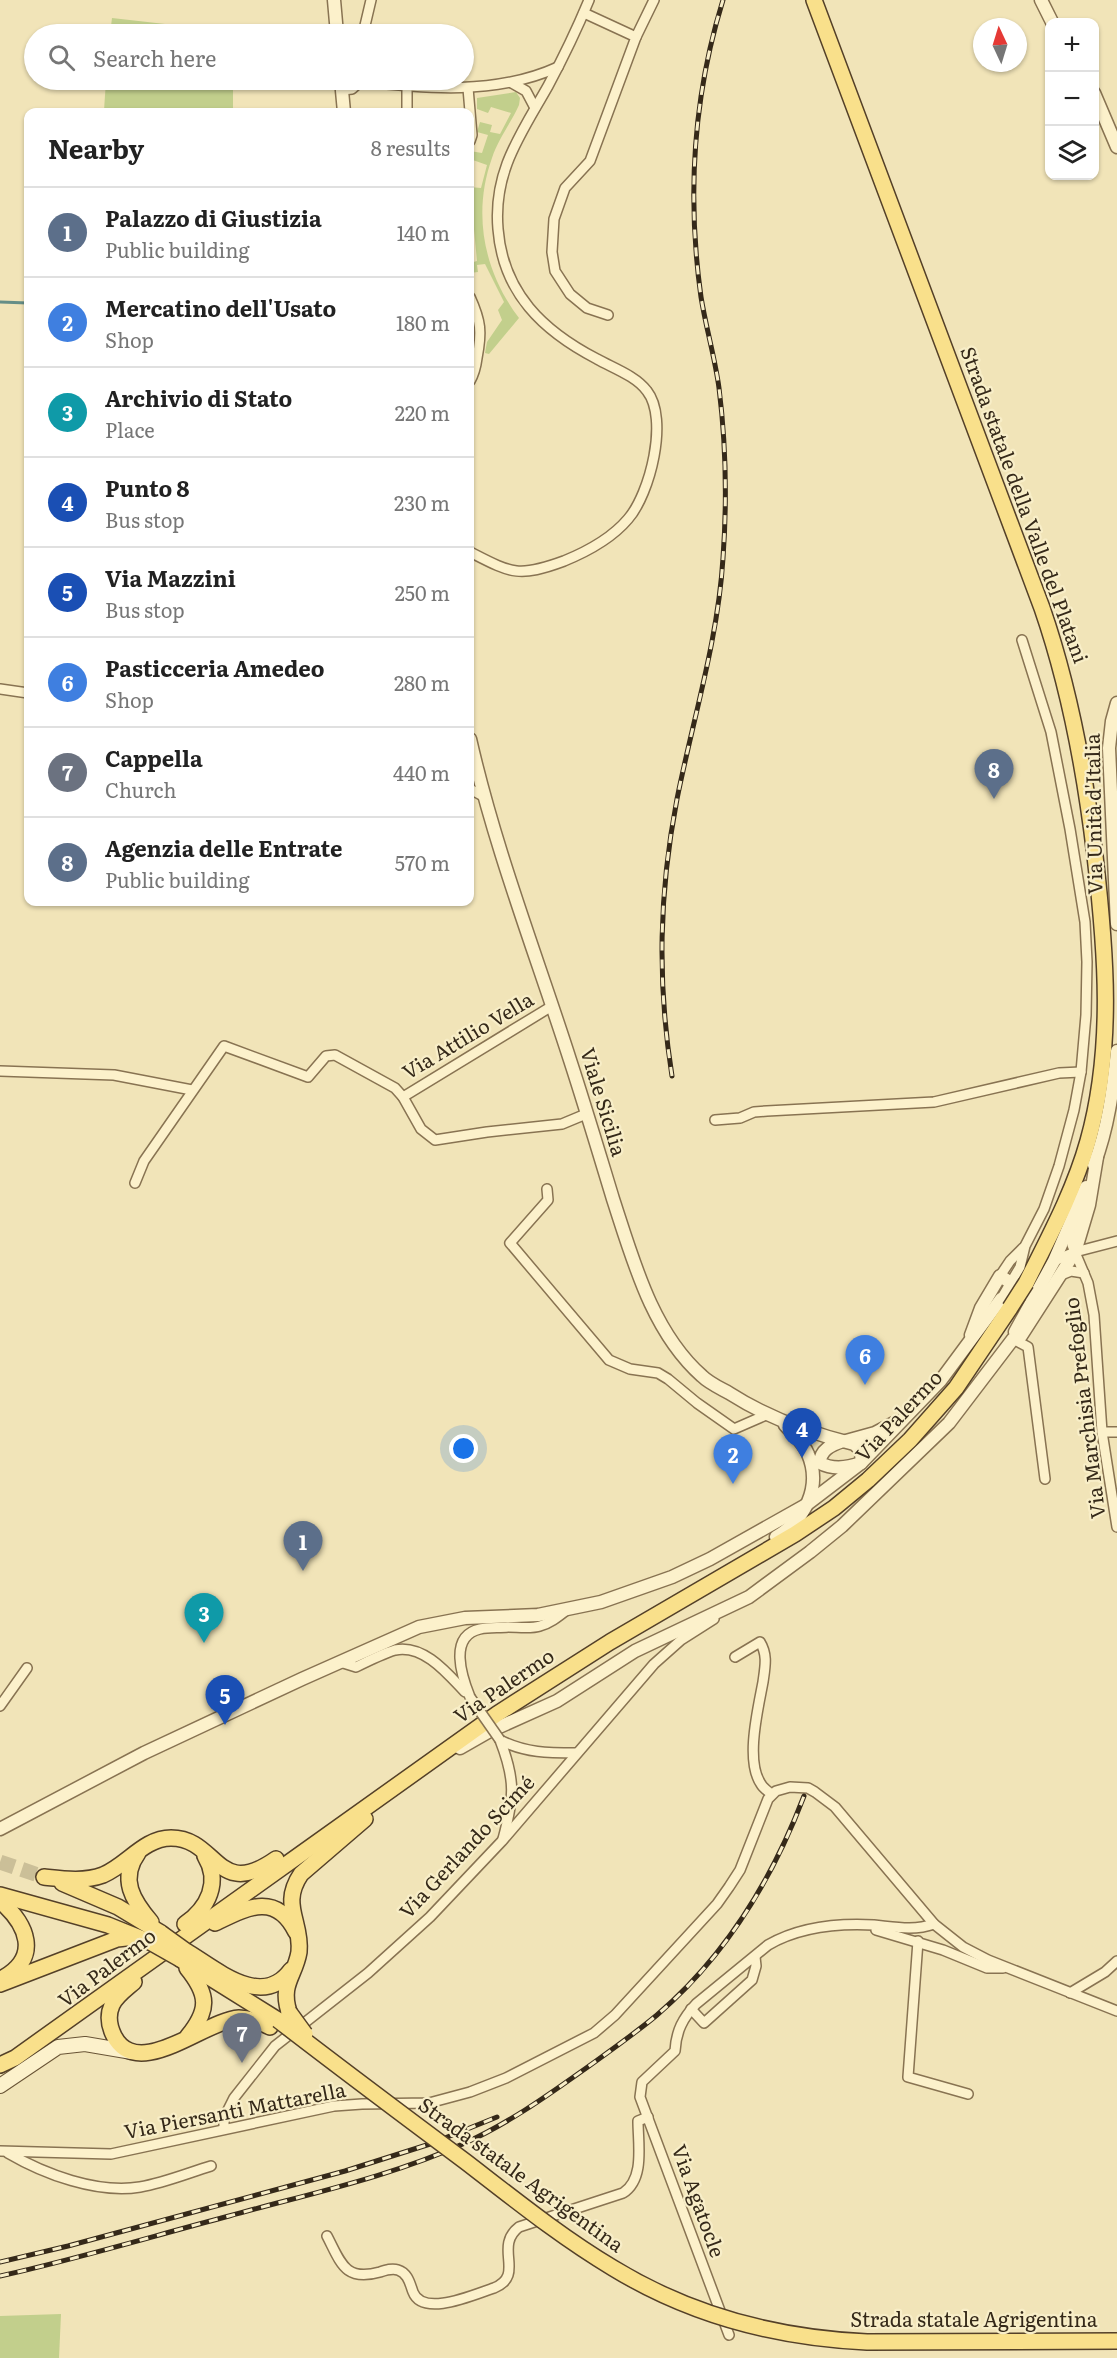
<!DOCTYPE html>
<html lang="en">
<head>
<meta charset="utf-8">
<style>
  body { margin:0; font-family:Literata,serif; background:#f6f6f6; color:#222 }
  .controls { position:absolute; right:18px; top:18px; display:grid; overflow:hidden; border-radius:12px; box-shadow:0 2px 4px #0004 }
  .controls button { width:54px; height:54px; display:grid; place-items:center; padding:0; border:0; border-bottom:2px solid #e0e0e0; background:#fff; color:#222; font:30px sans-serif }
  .compass { position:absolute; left:973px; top:18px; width:54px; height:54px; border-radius:50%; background:#fff; box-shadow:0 2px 4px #0004; rotate:356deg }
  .you { position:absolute; left:464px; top:1449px; width:21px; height:21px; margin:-15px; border:4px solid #fff; border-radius:50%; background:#1a73e8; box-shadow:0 0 0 9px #1a73e833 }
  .badge { display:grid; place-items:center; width:39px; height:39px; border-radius:50%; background:#1a73e8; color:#fff; font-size:20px; font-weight:700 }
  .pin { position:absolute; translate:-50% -50px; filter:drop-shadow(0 2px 3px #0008) }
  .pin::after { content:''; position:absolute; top:32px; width:21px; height:18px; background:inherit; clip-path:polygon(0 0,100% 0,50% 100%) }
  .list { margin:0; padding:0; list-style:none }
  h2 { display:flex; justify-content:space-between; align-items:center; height:78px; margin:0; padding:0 24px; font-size:26px }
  h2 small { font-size:20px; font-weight:400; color:#767676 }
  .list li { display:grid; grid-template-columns:39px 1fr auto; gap:18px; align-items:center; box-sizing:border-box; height:90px; padding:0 24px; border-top:2px solid #e0e0e0 }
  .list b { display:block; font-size:22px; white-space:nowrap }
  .list p { margin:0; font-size:20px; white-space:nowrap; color:#767676 }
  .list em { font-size:20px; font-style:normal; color:#767676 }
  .icon { flex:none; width:33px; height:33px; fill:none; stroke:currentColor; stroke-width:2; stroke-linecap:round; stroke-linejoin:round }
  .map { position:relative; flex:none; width:1117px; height:2358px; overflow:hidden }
  .search { position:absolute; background:#fff; box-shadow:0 2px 4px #0004; left:24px; top:24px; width:450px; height:66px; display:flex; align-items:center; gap:15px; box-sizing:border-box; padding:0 21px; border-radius:33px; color:#767676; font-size:22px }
  .panel { position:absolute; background:#fff; box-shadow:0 2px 4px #0004; left:24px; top:108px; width:450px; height:798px; border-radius:12px }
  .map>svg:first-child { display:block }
  .green { fill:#c2cf8c }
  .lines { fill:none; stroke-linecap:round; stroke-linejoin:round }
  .stream { stroke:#658e87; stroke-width:3 }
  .primary-tunnel { stroke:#cbbf98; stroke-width:15; stroke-dasharray:15 8; stroke-linecap:butt }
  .minor-casing { stroke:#887352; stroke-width:12 }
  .tertiary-casing { stroke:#887352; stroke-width:15 }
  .secondary-casing { stroke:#695436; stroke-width:16 }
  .primary-casing { stroke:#544028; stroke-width:18 }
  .minor { stroke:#fcf1cb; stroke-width:9 }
  .tertiary { stroke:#fcf1cb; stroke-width:12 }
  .secondary { stroke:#fcf1cb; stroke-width:14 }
  .primary { stroke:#f9e08b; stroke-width:15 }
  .rail-casing { stroke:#352919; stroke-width:5 }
  .rail { stroke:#f8eec8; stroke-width:3; stroke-dasharray:9; stroke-linecap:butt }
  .minor-bridge-casing { stroke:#887352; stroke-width:12; stroke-linecap:butt }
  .primary-bridge-casing { stroke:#544028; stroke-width:18; stroke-linecap:butt }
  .minor-bridge { stroke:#fcf1cb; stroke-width:9 }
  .primary-bridge { stroke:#f9e08b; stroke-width:15 }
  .labels { text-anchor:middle; stroke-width:4.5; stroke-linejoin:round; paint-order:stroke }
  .street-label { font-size:20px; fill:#352919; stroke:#f8eec8 }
</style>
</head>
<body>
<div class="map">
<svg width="1117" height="2358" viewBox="0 0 1117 2358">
  <rect width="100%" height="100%" fill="#f1e4b8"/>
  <g class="green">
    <polygon points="112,18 165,24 164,34 110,34"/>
    <polygon points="106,80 233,80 233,112 104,111"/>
    <path d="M516 92 520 98 519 105C511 123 498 139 492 158 472 214 484 272 519 318L489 354 485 353 487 342 502 320 498 310 504 302 485 264 477 265 478 272 470 273V263L477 261 470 187 481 188 487 165 470 159V151L482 153 488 135 477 132 480 122 492 125 490 132 500 134 511 113 491 107 488 113 477 109V98Z"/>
    <polygon points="61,2314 59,2358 0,2358 0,2316"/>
  </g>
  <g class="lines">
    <polyline class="stream" points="0,302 28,303"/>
    <polyline class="primary-tunnel" points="0,1862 44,1877"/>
    <g class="minor-casing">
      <g id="minor">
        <polyline points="584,13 636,37 590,161 565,188 554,219 552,252 555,271 570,294 587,308 608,315"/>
        <polyline points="363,34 371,0"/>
        <polyline points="636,37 654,0"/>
        <path d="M361 81C426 89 497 95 558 67"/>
        <polyline points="512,83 526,91 535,108"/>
        <polyline points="407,87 407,112"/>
        <polyline points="468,88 472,135 470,141"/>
        <polyline points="342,90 352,89 361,81"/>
        <path d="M470 297C481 321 482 332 477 358 476 366 474 374 470 381"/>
        <path d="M470 552C511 573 518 578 564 561 586 552 612 538 628 519 650 494 669 419 647 391 636 376 613 368 597 359 543 331 503 293 498 229 493 171 521 134 548 86 563 58 577 29 589 0"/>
        <polyline points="0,689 28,693"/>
        <polyline points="470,789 483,796"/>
        <polyline points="0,1071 114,1075 192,1090"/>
        <polyline points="403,1097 552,1006"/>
        <polyline points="715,1120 740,1118 754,1112 767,1111 934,1102 1059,1073 1081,1072"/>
        <polyline points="135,1183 144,1161 224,1046 308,1077 326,1056 335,1055 395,1088 403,1097 421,1129 435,1140 487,1132 562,1124 586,1114"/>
        <polyline points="547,1189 548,1200 510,1243 609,1360 630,1369 658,1373 668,1379 697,1403 734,1429 766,1415"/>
        <polyline points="1078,1214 1072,1245 1088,1283 1094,1315 1102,1432 1117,1527"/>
        <polyline points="1054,1261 1075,1252 1117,1241"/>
        <polyline points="1061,1275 1071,1271 1084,1273"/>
        <polyline points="1000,1276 1010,1261 1023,1248"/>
        <polyline points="1001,1299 1020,1267 1025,1246 1044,1209 1059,1166 1074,1110 1081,1072 1086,1015 1087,962 1085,922 1070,829 1051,732 1022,640"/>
        <polyline points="1013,1339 1028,1347 1045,1479"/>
        <polyline points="1102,1432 1117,1432"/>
        <path d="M735 1657 760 1642C768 1655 765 1667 763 1682 758 1709 745 1761 761 1784 763 1788 768 1791 771 1794"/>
        <path d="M340 1662 356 1667C368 1661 382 1654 395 1650 424 1644 448 1674 465 1692"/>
        <path d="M470 1697C462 1677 448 1636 480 1629 489 1627 499 1628 508 1627 518 1627 531 1629 540 1626 551 1623 559 1616 568 1609"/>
        <polyline points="0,1706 27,1668"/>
        <path d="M500 1740C516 1781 514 1798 503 1839"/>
        <path d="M500 1740C525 1753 549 1753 576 1753"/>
        <polyline points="876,1930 943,1950 987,1968 1003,1968"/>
        <polyline points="918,1941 908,2077 968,2094"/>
        <polyline points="1070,1993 1105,1972 1117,1961"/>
        <polyline points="691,2009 704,2023 752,1980 756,1966 755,1957"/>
        <polyline points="224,2128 224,2118 234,2098 275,2046 368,1973 430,1917 502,1841 654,1664 681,1640 714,1619"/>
        <polyline points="0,2151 111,2154 334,2106 362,2104 429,2103 470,2092 506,2078 594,2033 615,2015 717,1904 729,1887 740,1870 768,1799 776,1791 790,1787 808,1788 815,1792 835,1807 934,1924 963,1947 988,1960 1117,2011"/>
        <path d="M8 2153C44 2174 97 2194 140 2187 164 2183 188 2173 211 2166"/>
        <path d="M327 2236C341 2263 345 2282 380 2272 386 2270 392 2268 398 2270 408 2273 410 2284 413 2292 423 2318 475 2294 494 2288 526 2275 493 2247 519 2227L623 2193C645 2179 638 2144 638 2121L648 2117"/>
        <path d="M729 2335 640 2097 642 2082 675 2051C676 2031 683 2018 696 2004L768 1945C799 1927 838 1923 874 1925 895 1927 914 1931 934 1924"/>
      </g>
    </g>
    <g class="tertiary-casing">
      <g id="tertiary">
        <polyline points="334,0 337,34"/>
        <polyline points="1041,0 1052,22"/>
        <polyline points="341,80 344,112"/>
        <polyline points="1094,93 1117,147"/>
        <polyline points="1117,703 1112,721 1109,748 1117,924"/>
        <path d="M470 739C495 849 536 954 570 1060 585 1106 599 1153 613 1199 633 1260 652 1332 702 1376 709 1383 720 1388 729 1393 768 1418 809 1433 854 1444 862 1450 862 1454 861 1463 847 1468 833 1470 820 1463 820 1450 831 1445 843 1441"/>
        <path d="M1094 1165C1108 1128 1113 1090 1117 1051"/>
        <polyline points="1015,1332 1054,1261 1086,1187"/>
        <polyline points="971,1335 981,1308 1000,1276 1028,1293"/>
        <polyline points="846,1441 875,1433 894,1423"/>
        <path d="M776 1537C805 1520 822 1487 808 1454 804 1443 793 1434 785 1425"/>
        <polyline points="460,1748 488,1732 557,1701 635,1651 749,1597 810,1552 842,1526 949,1423 1013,1339 1021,1336 1075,1252 1089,1205 1097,1157"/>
        <polyline points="0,1829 144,1753 302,1679 419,1627 465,1618 538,1615 601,1602 672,1577 710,1559 806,1505 861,1463 941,1380 1001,1299"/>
      </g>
    </g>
    <g class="secondary-casing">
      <polyline id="secondary" points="0,2086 58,2047 85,2044 132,2052"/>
    </g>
    <g class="primary-casing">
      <g id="primary">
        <path d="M814 0 1042 608C1070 689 1085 771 1095 856 1106 951 1114 1048 1088 1141 1074 1191 1049 1237 1026 1283"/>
        <path d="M138 1853C119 1879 133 1901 151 1922"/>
        <path d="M44 1877C63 1879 84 1882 103 1875 127 1865 144 1838 171 1838 218 1838 216 1901 276 1859"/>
        <polyline points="62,1883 118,1907 161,1933"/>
        <polyline points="0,1895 108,1925 150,1942"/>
        <path d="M0 1901C27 1924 41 1957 3 1978"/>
        <path d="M215 1923C246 1908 276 1891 296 1932"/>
        <path d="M185 1924C208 1908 221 1882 205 1856"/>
        <path d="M186 1951C216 1969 262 2010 291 1970"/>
        <polyline points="180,1959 278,2020"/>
        <path d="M187 1968C209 1995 209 2010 188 2036"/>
        <path d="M134 1982C126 1989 116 1996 112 2005 107 2016 109 2026 114 2036 138 2082 206 2020 239 2018 250 2018 260 2022 270 2027"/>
        <polyline points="0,1984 117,1939 135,1937"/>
        <path d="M289 2012C280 1984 295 1976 299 1952 302 1921 280 1905 301 1874L365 1819"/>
        <polyline points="0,2065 15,2058 497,1714 610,1642 795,1534 834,1508 868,1480 910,1440 956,1388 1010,1308"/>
      </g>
    </g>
    <use href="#minor" class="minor"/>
    <use href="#tertiary" class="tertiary"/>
    <use href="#secondary" class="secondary"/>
    <use href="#primary" class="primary"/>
    <g class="rail-casing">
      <g id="rail">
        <path d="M672 1076C657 981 659 893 677 799 693 719 718 640 723 558 727 502 726 444 719 388 715 358 706 328 701 297 687 197 693 97 723 0"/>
        <polyline points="0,2262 68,2246 345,2171 430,2144 497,2117"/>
        <path d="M0 2276C77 2259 153 2236 229 2216 308 2194 390 2177 465 2143 507 2124 544 2098 582 2071 607 2053 633 2035 657 2015 726 1956 772 1880 804 1796"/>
      </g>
    </g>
    <use href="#rail" class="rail"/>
    <g class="minor-bridge-casing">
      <polyline id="minor-bridge" points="470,1697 500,1740"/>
    </g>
    <g class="primary-bridge-casing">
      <g id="primary-bridge">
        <polyline points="1010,1308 1026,1283"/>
        <polyline points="161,1933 186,1951"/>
        <polyline points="150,1942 180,1959"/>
        <polyline points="289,2012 305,2034"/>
        <path d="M278 2020C340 2068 403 2115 466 2162 514 2199 561 2237 613 2268 690 2315 778 2338 867 2342L1117 2341"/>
      </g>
    </g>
    <use href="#minor-bridge" class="minor-bridge"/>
    <use href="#primary-bridge" class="primary-bridge"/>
  </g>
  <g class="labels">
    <g class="street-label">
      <text transform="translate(1024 505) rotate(70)" y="7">Strada statale della Valle del Platani</text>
      <text transform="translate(1094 814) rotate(-91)" y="7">Via Unità d'Italia</text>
      <text transform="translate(468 1036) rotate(-31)" y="7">Via Attilio Vella</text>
      <text transform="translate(603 1102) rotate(73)" y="7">Viale Sicilia</text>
      <text transform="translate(1085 1408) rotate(-97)" y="7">Via Marchisia Prefoglio</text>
      <text transform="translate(899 1416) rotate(-47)" y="7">Via Palermo</text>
      <text transform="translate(504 1686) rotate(-34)" y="7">Via Palermo</text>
      <text transform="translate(467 1847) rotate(-47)" y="7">Via Gerlando Scimé</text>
      <text transform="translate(107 1968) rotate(-37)" y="7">Via Palermo</text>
      <text transform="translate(235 2111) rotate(-11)" y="7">Via Piersanti Mattarella</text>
      <text transform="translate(521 2175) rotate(36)" y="7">Strada statale Agrigentina</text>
      <text transform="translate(698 2201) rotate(70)" y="7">Via Agatocle</text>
      <text x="974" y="2327">Strada statale Agrigentina</text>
    </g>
  </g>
</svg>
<div class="controls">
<button>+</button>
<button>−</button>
<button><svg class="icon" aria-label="layers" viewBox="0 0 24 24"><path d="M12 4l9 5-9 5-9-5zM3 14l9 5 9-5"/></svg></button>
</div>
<svg class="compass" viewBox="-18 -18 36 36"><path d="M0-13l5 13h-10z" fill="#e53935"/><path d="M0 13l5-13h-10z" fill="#767676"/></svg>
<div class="you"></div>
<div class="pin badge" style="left:303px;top:1571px;background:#5c6f8a">1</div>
<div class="pin badge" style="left:733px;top:1484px;background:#3f7fe0">2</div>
<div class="pin badge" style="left:204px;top:1643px;background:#0f9aa8">3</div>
<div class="pin badge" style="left:802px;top:1458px;background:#1a4fb4">4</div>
<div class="pin badge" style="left:225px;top:1725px;background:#1a4fb4">5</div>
<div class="pin badge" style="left:865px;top:1385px;background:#3f7fe0">6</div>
<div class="pin badge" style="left:242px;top:2063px;background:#6b7280">7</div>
<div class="pin badge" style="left:994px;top:799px;background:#5c6f8a">8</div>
<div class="search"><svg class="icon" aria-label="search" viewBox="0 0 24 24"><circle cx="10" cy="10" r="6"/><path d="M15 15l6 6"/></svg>Search here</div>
<section class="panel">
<h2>Nearby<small>8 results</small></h2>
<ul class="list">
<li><span class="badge" style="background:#5c6f8a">1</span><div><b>Palazzo di Giustizia</b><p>Public building</p></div><em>140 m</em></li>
<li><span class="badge" style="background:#3f7fe0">2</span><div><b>Mercatino dell'Usato</b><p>Shop</p></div><em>180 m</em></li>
<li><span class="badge" style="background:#0f9aa8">3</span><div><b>Archivio di Stato</b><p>Place</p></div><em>220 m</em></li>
<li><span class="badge" style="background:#1a4fb4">4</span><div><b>Punto 8</b><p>Bus stop</p></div><em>230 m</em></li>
<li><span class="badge" style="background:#1a4fb4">5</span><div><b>Via Mazzini</b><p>Bus stop</p></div><em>250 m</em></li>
<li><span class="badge" style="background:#3f7fe0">6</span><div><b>Pasticceria Amedeo</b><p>Shop</p></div><em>280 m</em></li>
<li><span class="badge" style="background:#6b7280">7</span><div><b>Cappella</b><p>Church</p></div><em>440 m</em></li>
<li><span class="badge" style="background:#5c6f8a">8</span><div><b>Agenzia delle Entrate</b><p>Public building</p></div><em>570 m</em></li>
</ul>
</section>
</div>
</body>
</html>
